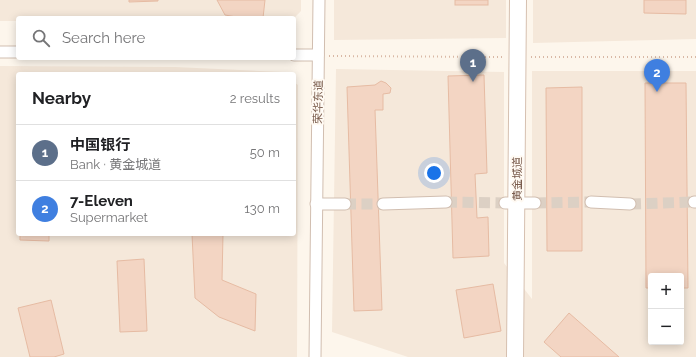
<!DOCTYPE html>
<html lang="en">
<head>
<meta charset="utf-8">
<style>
  body { margin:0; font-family:Raleway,"Noto Sans SC",sans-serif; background:#f2f2f2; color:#202124 }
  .controls { position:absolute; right:12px; bottom:12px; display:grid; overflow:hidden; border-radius:4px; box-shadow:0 2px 10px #0003 }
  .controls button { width:36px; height:36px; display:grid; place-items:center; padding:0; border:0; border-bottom:1px solid #e0e0e0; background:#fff; color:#202124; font:20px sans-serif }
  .you { position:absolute; left:434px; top:173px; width:14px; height:14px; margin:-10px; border:3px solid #fff; border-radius:50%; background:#1a73e8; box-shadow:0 0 0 6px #1a73e833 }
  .badge { display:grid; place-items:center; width:26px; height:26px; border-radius:50%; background:#e76f51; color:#fff; font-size:13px; font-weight:700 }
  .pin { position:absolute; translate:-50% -33px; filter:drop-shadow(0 1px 2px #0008) }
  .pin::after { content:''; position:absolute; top:21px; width:14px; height:12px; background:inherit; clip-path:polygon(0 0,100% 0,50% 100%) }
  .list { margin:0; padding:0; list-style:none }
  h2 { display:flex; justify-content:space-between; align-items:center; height:52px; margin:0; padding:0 16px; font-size:17px }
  h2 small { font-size:13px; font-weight:400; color:#757577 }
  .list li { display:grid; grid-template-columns:26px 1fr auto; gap:12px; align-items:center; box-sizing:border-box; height:56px; padding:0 16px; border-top:1px solid #e0e0e0 }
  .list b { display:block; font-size:15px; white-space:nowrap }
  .list p { margin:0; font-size:13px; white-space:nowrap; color:#757577 }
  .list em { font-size:13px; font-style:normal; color:#757577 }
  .icon { flex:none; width:22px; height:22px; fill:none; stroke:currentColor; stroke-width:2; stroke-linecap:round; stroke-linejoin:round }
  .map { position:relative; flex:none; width:696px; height:357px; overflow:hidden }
  .search { position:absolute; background:#fff; box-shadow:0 2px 10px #0003; left:16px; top:16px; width:280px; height:44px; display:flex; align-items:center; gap:10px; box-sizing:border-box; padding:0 14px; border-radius:4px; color:#757577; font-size:15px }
  .panel { position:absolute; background:#fff; box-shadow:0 2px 10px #0003; left:16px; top:72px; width:280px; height:164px; border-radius:4px }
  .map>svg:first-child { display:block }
  .residential { fill:#f5e8da; fill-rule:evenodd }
  .building { fill:#f3d5c3; stroke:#e6bba3 }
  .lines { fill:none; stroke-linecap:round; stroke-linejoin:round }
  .street-tunnel { stroke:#dcd0c4; stroke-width:11; stroke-dasharray:11 5.5; stroke-linecap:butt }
  .street-casing { stroke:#d1beb0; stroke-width:13 }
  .secondary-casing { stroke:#d6c0b0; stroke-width:18 }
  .path { stroke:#d9b8a5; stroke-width:2; stroke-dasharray:1 3; stroke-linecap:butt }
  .street { stroke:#fff; stroke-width:11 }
  .secondary { stroke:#fff; stroke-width:16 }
  .labels { text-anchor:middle; stroke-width:4; stroke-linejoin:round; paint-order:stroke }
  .street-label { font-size:11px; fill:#7a5c4d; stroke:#fffaf3 }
</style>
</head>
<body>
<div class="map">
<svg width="696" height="357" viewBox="0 0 696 357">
  <rect width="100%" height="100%" fill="#fdf6ec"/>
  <g class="residential">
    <polygon points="0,0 301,0 301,11 294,18 18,18 18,21 0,21"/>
    <polygon points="334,0 506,0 506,38 334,40"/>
    <polygon points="533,0 696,0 696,39 533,43"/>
    <polygon points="0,66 175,67 283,72 285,74 18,74 18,234 294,234 294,82 298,85 297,357 0,357"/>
    <path d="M336 69 504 72V263L532 299V71H696V357H408L332 332ZM651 276H681V342H651Z"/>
  </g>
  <g class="building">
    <polygon points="129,0 158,0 158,1 129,2"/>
    <polygon points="217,0 265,0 263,18 242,18 225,15"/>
    <rect x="455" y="0" width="33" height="5"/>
    <polygon points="644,0 686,0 686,14 644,13"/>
    <polygon points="484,75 487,173 475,174 477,218 488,217 489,256 453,258 448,76"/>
    <polygon points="381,81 386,83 391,88 390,93 383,94 383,110 375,110 382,310 354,311 347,87 375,85"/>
    <polygon points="645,83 686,83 688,288 681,288 681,276 651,276 651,288 646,288"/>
    <polygon points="582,87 582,251 547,251 546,88"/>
    <polygon points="20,234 49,234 49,241 20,240"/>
    <polygon points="192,234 223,234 222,280 256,294 255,331 219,317 195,298"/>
    <polygon points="144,259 147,331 120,332 117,261"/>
    <polygon points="493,284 501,331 464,338 456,290"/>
    <polygon points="51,300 64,354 54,357 30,357 18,308"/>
    <polygon points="569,313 619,357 561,357 544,342"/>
  </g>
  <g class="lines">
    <g class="street-tunnel">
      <polyline points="446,202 505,203"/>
      <polyline points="535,203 591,202"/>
      <polyline points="345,204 383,204"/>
      <polyline points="630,204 694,202"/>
    </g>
    <g class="street-casing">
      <g id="street">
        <polyline points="0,52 18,52"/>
        <polyline points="294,55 318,55"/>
        <polyline points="591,202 630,204"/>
        <polyline points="694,202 696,202"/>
        <polyline points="505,203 535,203"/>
        <polyline points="316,204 345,204"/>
        <polyline points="383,204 446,202"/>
        <polyline points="315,357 319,0"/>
      </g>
    </g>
    <g class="secondary-casing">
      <polyline id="secondary" points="515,357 518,0"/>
    </g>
    <g class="path">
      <polyline points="329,56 505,57"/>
      <polyline points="531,57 696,57"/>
    </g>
    <use href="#street" class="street"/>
    <use href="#secondary" class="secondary"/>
  </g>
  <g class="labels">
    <g class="street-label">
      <text transform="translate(318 102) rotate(-89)" y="4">荣华东道</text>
      <text transform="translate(517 179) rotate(-90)" y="4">黄金城道</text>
    </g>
  </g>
</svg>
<div class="controls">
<button>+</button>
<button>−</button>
</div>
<div class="you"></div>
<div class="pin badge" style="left:473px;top:82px;background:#5c6f8a">1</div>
<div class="pin badge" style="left:657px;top:92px;background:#3f7fe0">2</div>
<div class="search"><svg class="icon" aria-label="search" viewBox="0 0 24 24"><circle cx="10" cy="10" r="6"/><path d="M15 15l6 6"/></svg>Search here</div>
<section class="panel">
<h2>Nearby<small>2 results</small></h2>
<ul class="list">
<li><span class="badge" style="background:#5c6f8a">1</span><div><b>中国银行</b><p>Bank · 黄金城道</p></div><em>50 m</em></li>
<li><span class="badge" style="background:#3f7fe0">2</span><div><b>7-Eleven</b><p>Supermarket</p></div><em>130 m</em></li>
</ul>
</section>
</div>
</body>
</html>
